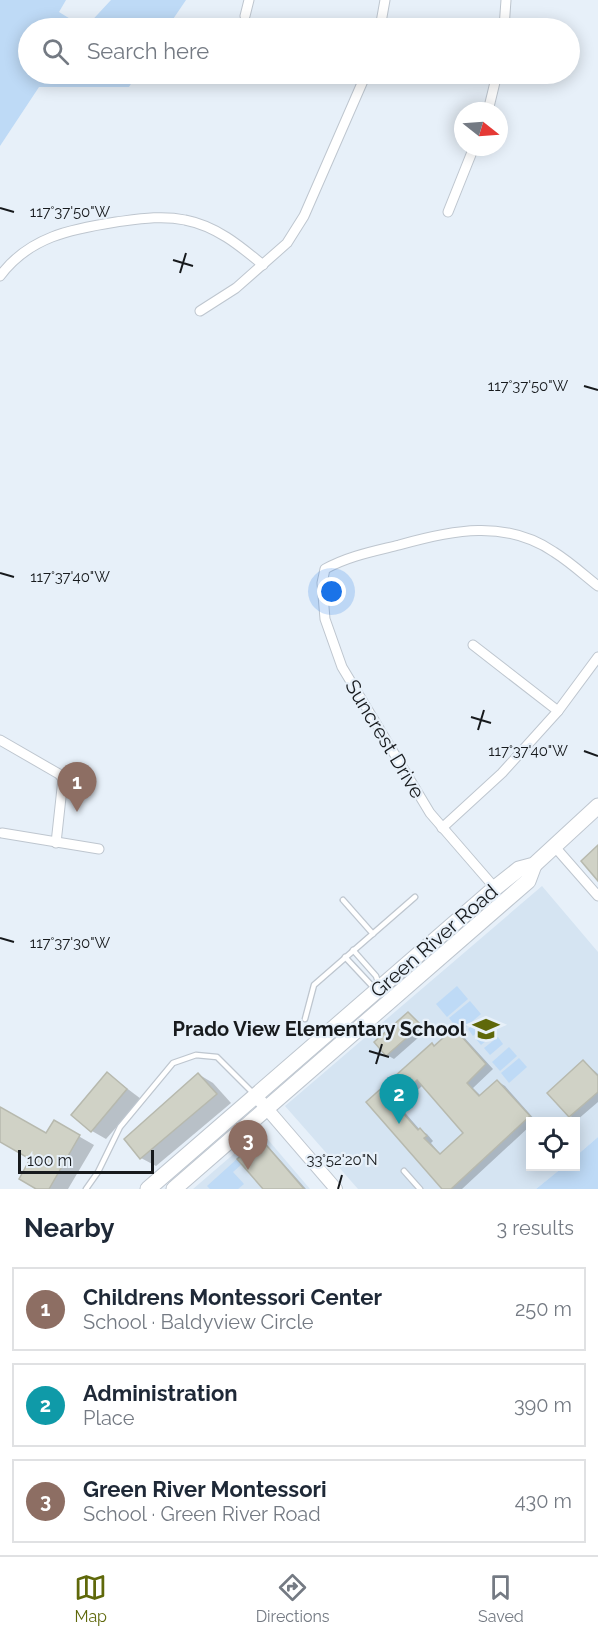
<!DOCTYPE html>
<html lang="en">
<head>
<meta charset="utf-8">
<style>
  body { margin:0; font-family:Raleway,sans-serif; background:#f6f6f7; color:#1f2937 }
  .controls { position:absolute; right:18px; bottom:18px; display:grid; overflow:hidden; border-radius:0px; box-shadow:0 3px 15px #0003 }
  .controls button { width:54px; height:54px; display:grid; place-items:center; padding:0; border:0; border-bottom:2px solid #e0e1e3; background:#fff; color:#1f2937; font:30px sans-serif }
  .compass { position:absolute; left:454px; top:102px; width:54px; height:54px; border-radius:50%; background:#fff; box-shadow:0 3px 15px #0003; rotate:107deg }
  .scale { position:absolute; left:18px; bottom:15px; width:136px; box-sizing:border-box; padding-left:6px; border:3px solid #171a1d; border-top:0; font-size:16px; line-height:21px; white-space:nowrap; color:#171a1d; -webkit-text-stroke:4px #e7f0f9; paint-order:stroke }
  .you { position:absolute; left:332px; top:592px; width:21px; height:21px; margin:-15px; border:4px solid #fff; border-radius:50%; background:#1a73e8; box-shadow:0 0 0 9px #1a73e833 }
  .badge { display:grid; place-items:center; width:39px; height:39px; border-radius:50%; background:#5f680a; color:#fff; font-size:20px; font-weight:700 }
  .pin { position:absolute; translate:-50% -50px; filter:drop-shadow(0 2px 3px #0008) }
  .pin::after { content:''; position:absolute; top:32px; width:21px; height:18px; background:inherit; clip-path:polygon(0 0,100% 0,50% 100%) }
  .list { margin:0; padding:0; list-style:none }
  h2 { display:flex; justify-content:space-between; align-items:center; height:78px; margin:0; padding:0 24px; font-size:26px }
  h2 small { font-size:20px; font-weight:400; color:#747a83 }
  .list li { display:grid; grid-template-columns:39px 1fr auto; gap:18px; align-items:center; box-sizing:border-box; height:84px; margin:0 12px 12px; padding:0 12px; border:2px solid #e0e1e3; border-radius:0px }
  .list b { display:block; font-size:22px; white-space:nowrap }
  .list p { margin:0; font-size:20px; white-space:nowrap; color:#747a83 }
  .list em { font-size:20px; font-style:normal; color:#747a83 }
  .icon { flex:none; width:33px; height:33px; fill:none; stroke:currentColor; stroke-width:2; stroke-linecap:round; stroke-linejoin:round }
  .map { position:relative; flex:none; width:598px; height:1189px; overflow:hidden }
  .search { position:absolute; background:#fff; box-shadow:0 3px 15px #0003; left:18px; right:18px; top:18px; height:66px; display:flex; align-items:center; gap:15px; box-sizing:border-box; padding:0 21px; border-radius:33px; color:#747a83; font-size:22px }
  .sheet { height:366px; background:#fff }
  nav { display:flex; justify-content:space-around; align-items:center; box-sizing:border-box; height:84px; border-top:2px solid #e0e1e3; background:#fff; font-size:16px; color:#747a83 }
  nav a { display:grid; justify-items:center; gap:3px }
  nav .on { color:#5f680a }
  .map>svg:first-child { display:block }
  .built { fill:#d5e4f2 }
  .green { fill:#bedaf6 }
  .shadow { fill:#0003; fill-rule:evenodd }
  .building { fill:#d0d2c6; stroke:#b7b9ae; stroke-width:1.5; fill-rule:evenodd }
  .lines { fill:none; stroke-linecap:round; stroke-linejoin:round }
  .service-casing { stroke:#bec6cf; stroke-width:7 }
  .minor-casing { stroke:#bec6cf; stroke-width:11 }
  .tertiary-casing { stroke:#bec6cf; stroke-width:14 }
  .primary-casing { stroke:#bec6cf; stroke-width:17 }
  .service { stroke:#fff; stroke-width:4.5 }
  .minor { stroke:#fff; stroke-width:9 }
  .tertiary { stroke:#fff; stroke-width:12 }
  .primary { stroke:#fff; stroke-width:15 }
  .ticks { fill:none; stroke:#171a1d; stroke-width:2 }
  .labels { text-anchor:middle; stroke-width:4.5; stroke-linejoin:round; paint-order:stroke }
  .street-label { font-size:20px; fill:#171a1d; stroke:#e7f0f9 }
  .poi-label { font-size:20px; font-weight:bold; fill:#171a1d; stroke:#e7f0f9; text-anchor:end }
  .ticks-label { font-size:15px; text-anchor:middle; fill:#171a1d; stroke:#e7f0f9; stroke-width:4.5; stroke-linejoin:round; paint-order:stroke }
</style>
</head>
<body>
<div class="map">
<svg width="598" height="1189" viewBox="0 0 598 1189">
  <rect width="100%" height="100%" fill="#e7f0f9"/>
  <g class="built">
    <polygon points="542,886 598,952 598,1137 576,1156 576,1122 530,1122 530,1166 563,1167 536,1189 358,1189 285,1106"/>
    <polygon points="257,1134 264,1135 310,1189 193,1189"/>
  </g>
  <g class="green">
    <polygon points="0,0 66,0 59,12 85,28 111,0 186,0 167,28 28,28 28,74 137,74 129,87 39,87 0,146"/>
    <polygon points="457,986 468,999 447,1017 436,1004"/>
    <polygon points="470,1001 481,1014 460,1032 449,1018"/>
    <polygon points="481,1018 486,1024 473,1036 468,1029"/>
    <polygon points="489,1028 494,1034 481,1045 476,1039"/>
    <polygon points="498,1037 503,1044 490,1055 484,1048"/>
    <polygon points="509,1047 517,1056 500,1071 492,1062"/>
    <polygon points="519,1058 527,1067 509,1083 501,1073"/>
    <polygon points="598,1137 598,1189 536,1189 563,1167 576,1166 576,1156"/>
    <polygon points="237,1159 242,1164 233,1172 244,1184 238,1189 210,1189 207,1186"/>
  </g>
  <g class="shadow">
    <polygon points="408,1013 427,1030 394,1059 387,1055"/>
    <path d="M454 1030 461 1034 493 1069 473 1088 481 1096 497 1081 505 1086 536 1121 530 1122V1126L462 1189H444L368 1102ZM423 1085 465 1133 441 1155 431 1143 433 1141 427 1134 420 1130 400 1107Z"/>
    <polygon points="584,1062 598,1074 598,1102 577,1120 570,1116"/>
    <polygon points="108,1074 141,1099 106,1139 92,1131"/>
    <polygon points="198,1074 213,1083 231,1103 156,1166 141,1158"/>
    <polygon points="0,1108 47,1135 54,1122 94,1145 68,1189 39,1189 21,1179 32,1159 0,1141"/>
    <polygon points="260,1140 266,1144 306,1189 265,1189 239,1159"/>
  </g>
  <g class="building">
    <polygon points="598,845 598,881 581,861"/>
    <polygon points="408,1012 421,1025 386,1056 374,1042"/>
    <path d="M454 1028 486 1064 467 1083 479 1096 497 1080 530 1116 451 1189H442L366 1102 432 1043 434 1046ZM417 1080 463 1133 440 1154 424 1138 427 1136 420 1128 418 1130 393 1102Z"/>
    <polygon points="583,1060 598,1076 598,1092 569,1117 547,1093"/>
    <polygon points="107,1072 127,1089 91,1132 71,1115"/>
    <polygon points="198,1073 217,1094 140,1159 124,1139"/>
    <polygon points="0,1107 46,1133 54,1120 80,1135 49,1189 36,1189 19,1179 30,1159 0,1142"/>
    <polygon points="260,1138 280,1161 304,1189 263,1189 237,1159"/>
  </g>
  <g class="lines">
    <g class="service-casing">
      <g id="service">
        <polyline points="343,900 373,934"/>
        <polyline points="353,950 376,976 379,985"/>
        <polyline points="345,957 374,988"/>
        <polyline points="305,1019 314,985 415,897"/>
        <polyline points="404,1171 420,1189"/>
        <polyline points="86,1189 98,1172 120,1127 173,1063 196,1055 217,1057 254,1094"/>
      </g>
    </g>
    <g class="minor-casing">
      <g id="minor">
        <polyline points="245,16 249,0"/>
        <polyline points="380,28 385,0"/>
        <polyline points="504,28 506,0"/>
        <polyline points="488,111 497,74"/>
        <polyline points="448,212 474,147"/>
        <path d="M0 276C29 237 71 229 116 222 139 219 162 215 185 220 216 226 239 245 263 265"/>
        <polyline points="200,311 236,288 287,243 304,216 366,74"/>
        <polyline points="473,645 558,711"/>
        <polyline points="0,740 59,774 63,779 56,843"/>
        <polyline points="442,828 502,773 558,711 598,657"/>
        <polyline points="2,833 99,849"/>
        <polyline points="555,847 598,896"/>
        <path d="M495 888 430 813 342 667 325 619 322 583 325 569C348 556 375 551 399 545 452 530 506 519 554 552 570 562 584 575 598 586"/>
      </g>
    </g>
    <g class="tertiary-casing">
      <polyline id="tertiary" points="256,1096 336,1189"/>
    </g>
    <g class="primary-casing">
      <g id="primary">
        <polyline points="148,1189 495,888 519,869 534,865 598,806"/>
        <polyline points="174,1189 528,881 534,865"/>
      </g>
    </g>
    <use href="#service" class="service"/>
    <use href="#minor" class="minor"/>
    <use href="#tertiary" class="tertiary"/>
    <use href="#primary" class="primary"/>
  </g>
  <path class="ticks" d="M0 208 14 212M173 260 193 266M180 273 186 253M584 386 598 390M0 573 14 577M471 717 491 723M478 730 484 710M584 751 598 756M0 938 14 942M369 1051 389 1057M376 1064 382 1044M338 1189 342 1175"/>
  <defs>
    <g id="school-bare" transform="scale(2.07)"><path d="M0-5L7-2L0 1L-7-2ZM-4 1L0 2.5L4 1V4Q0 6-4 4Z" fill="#5f680a" stroke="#e7f0f9" stroke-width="2.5" paint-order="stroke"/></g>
  </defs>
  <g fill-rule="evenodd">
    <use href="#school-bare" x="486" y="1029"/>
  </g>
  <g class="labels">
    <g class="street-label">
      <text transform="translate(385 739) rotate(59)" y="7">Suncrest Drive</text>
      <text transform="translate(434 941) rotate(-41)" y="7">Green River Road</text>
    </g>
    <g class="poi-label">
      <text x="466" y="1036">Prado View Elementary School</text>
    </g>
  </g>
  <g class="ticks-label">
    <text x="70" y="217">117°37'50"W</text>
    <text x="528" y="391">117°37'50"W</text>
    <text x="70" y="582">117°37'40"W</text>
    <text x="528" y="756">117°37'40"W</text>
    <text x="70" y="948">117°37'30"W</text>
    <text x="342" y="1165">33°52'20"N</text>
  </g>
</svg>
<div class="controls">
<button><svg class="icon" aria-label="locate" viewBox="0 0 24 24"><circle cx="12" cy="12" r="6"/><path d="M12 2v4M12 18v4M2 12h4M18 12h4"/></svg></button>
</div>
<svg class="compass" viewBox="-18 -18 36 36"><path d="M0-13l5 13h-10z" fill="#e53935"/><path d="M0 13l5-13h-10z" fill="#747a83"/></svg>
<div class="scale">100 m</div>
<div class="you"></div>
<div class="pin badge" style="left:77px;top:812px;background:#8d6e63">1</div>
<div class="pin badge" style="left:399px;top:1124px;background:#0f9aa8">2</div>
<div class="pin badge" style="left:248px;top:1170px;background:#8d6e63">3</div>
<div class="search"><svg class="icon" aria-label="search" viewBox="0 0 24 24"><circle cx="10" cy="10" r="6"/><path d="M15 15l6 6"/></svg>Search here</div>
</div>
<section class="sheet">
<h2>Nearby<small>3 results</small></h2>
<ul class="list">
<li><span class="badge" style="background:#8d6e63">1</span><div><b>Childrens Montessori Center</b><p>School · Baldyview Circle</p></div><em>250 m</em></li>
<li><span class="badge" style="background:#0f9aa8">2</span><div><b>Administration</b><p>Place</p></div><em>390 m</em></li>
<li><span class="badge" style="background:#8d6e63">3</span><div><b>Green River Montessori</b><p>School · Green River Road</p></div><em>430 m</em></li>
</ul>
</section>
<nav>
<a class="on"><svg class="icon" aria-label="map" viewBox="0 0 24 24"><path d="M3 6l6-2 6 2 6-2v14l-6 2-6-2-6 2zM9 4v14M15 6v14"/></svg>Map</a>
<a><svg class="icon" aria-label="directions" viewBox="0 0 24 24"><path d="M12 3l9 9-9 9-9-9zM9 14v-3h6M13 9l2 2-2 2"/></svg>Directions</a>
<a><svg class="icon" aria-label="saved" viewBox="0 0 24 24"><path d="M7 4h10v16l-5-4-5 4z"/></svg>Saved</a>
</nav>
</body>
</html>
